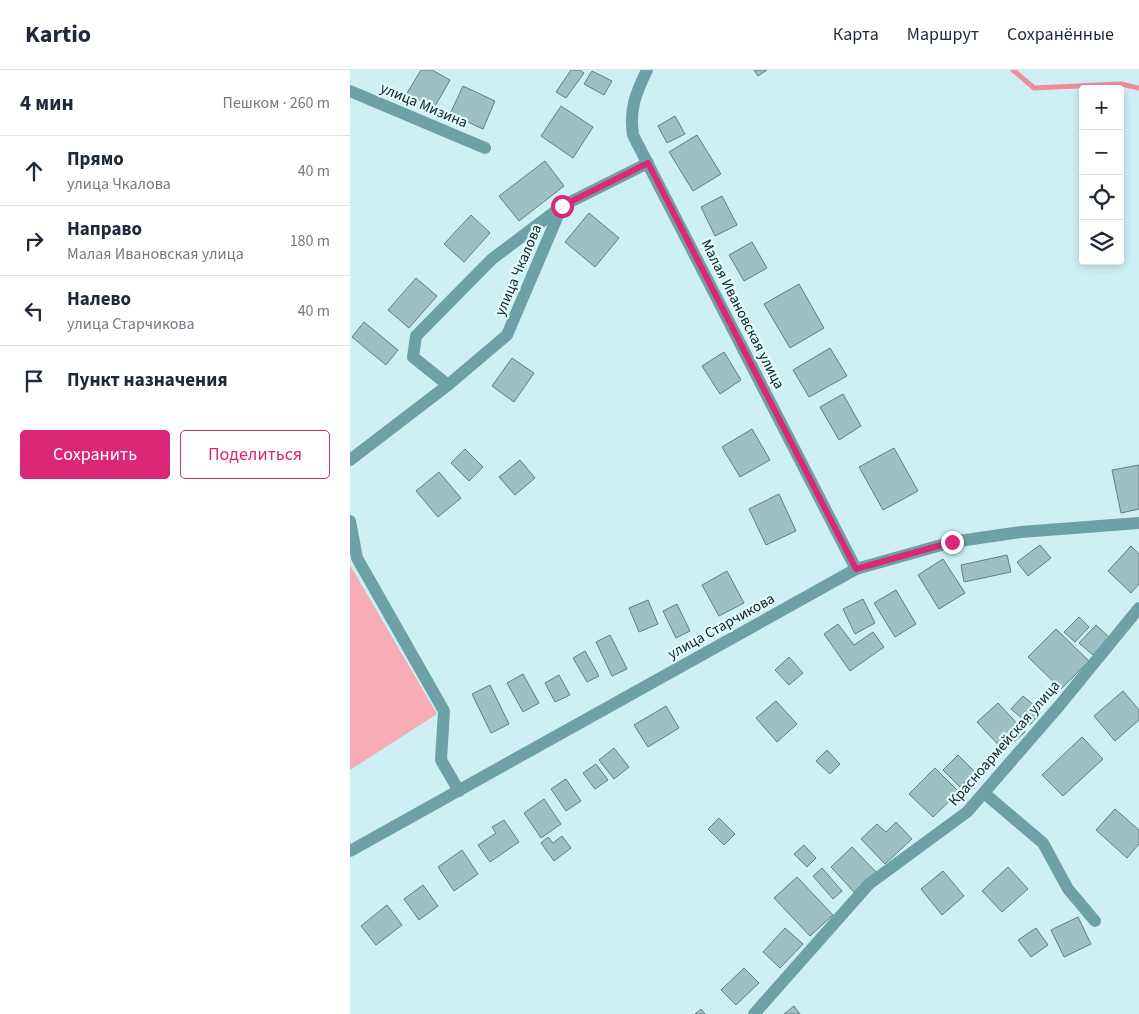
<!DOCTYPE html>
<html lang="ru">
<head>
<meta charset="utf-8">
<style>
  body { margin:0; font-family:"Source Sans 3",sans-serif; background:#f6f6f7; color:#1f2937 }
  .controls { position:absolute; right:15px; top:15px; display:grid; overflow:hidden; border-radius:5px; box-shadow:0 2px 8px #0003 }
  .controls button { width:45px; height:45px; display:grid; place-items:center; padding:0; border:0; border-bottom:1px solid #e0e1e3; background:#fff; color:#1f2937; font:25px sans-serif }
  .stop { position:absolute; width:15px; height:15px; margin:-11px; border:4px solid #db2777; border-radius:50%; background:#fff }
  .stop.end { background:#db2777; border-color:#fff; box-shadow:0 1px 5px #0008 }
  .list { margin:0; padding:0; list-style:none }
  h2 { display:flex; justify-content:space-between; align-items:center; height:65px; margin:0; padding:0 20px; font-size:21px }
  h2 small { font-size:16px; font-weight:400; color:#747a83 }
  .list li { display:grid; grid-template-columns:32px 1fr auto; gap:15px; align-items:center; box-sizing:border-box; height:70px; padding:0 20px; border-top:1px solid #e0e1e3 }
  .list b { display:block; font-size:19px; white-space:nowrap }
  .list p { margin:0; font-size:16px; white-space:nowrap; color:#747a83 }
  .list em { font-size:16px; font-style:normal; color:#747a83 }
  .actions { display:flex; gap:10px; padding:15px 20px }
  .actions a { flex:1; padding:11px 0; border:1px solid #db2777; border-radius:5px; text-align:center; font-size:18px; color:#db2777 }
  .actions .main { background:#db2777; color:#fff }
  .icon { flex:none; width:28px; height:28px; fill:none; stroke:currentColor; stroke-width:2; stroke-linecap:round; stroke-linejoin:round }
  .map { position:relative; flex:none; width:789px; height:944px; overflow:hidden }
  header { display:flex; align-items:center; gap:30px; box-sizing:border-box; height:70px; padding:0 25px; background:#fff; border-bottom:1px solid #e0e1e3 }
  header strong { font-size:24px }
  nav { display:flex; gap:28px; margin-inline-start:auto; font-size:18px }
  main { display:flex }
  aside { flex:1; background:#fff }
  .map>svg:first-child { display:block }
  .green { fill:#f6abb7 }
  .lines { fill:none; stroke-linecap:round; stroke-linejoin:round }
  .stream { stroke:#f08c9e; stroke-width:5 }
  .building { fill:#9ebfc3; stroke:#617f83 }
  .minor { stroke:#6ea1a7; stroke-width:12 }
  .route { stroke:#db2777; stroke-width:6 }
  .labels { text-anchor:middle; stroke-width:4.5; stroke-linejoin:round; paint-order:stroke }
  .street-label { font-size:15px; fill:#142122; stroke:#e1fbff }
</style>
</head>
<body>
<header>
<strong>Kartio</strong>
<nav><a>Карта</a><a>Маршрут</a><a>Сохранённые</a></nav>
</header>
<main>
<aside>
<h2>4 мин<small>Пешком · 260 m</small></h2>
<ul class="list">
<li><svg class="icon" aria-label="ahead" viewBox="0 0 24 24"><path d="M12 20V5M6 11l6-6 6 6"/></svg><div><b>Прямо</b><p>улица Чкалова</p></div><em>40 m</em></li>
<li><svg class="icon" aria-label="right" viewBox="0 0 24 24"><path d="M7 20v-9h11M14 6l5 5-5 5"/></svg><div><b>Направо</b><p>Малая Ивановская улица</p></div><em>180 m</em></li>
<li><svg class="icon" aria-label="left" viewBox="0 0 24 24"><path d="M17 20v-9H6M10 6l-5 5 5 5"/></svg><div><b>Налево</b><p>улица Старчикова</p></div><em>40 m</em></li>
<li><svg class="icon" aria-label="arrive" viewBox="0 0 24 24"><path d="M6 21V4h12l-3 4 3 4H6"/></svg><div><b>Пункт назначения</b></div></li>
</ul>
<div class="actions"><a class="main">Сохранить</a><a>Поделиться</a></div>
</aside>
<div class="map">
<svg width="789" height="944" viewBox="0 0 789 944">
  <rect width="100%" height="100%" fill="#cef0f4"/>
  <polygon class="green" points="0,495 87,644 0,700"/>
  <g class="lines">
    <polyline class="stream" points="663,0 684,18 771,14 789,18"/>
  </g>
  <g class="building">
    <polygon points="71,0 82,0 100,10 84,38 57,23"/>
    <polygon points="221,0 230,0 234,3 216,28 206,22"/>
    <polygon points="404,0 417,0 408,6"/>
    <polygon points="242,1 262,11 254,25 234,14"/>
    <polygon points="113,16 145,31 133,59 100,44"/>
    <polygon points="211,36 243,57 223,88 191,66"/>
    <polygon points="325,46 335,64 317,73 308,56"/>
    <polygon points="347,65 371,104 343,121 319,82"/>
    <polygon points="195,91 214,116 169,151 149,126"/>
    <polygon points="372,126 387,155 365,166 351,137"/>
    <polygon points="239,143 269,168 245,197 215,172"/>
    <polygon points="121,145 140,163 114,192 94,174"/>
    <polygon points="402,172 417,198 394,211 379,185"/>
    <polygon points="66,208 87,226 59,258 38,240"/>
    <polygon points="449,214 474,258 440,278 414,234"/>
    <polygon points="14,252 48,280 36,295 2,267"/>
    <polygon points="480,278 497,306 459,327 443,300"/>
    <polygon points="374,282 391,310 370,324 352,296"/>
    <polygon points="162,288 184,303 164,332 142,316"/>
    <polygon points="493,324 511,356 489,370 470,337"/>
    <polygon points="402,359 420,390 390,407 372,377"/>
    <polygon points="544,378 568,421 533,440 509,397"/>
    <polygon points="115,379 133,397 119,411 101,393"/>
    <polygon points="170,390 185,408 165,425 149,407"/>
    <polygon points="789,395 789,439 771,443 762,400"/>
    <polygon points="89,402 111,428 88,447 66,421"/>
    <polygon points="429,424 446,461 416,475 399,439"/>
    <polygon points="690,475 701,488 678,506 667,492"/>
    <polygon points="781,476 789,484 789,514 781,523 758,501"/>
    <polygon points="657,485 661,502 614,512 611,495"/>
    <polygon points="593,489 615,523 589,539 568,505"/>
    <polygon points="377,501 394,533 369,546 352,515"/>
    <polygon points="546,520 566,554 545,567 524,533"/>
    <polygon points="513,529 525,553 505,564 493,539"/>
    <polygon points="298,530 308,554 289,562 279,538"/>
    <polygon points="327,534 340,561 326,568 313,541"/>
    <polygon points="729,547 739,557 725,572 714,562"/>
    <polygon points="488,554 504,575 523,562 534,577 500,601 474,564"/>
    <polygon points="746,555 759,567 743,585 729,573"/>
    <polygon points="706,559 739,591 711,619 678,587"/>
    <polygon points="260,565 277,599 262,606 246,572"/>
    <polygon points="235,581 249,606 237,612 223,588"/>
    <polygon points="439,587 453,603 439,615 425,600"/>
    <polygon points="173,604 189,633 173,642 157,613"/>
    <polygon points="209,605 220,625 205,632 195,613"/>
    <polygon points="140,615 159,654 141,663 122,624"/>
    <polygon points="773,621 789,640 789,650 765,671 744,646"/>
    <polygon points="673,626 691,641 680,655 661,639"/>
    <polygon points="426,631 447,654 427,672 406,648"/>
    <polygon points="648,633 675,662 654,681 627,652"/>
    <polygon points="316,636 329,658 298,677 284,655"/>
    <polygon points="732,667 753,689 713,726 692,705"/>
    <polygon points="264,678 279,697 264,709 249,690"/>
    <polygon points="477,680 490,694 480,704 466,691"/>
    <polygon points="608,685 625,702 610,717 593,700"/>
    <polygon points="246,694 258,710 245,719 233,703"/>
    <polygon points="585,698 609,722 583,747 559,724"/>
    <polygon points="216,709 231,731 216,741 201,719"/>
    <polygon points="194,729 211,754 191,768 174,743"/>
    <polygon points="765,739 789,760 789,774 777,788 746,760"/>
    <polygon points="369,748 385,764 374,775 358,759"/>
    <polygon points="154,750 169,772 140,792 128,775 146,763 142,757"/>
    <polygon points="546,752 562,769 535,794 511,769 527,754 536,762"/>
    <polygon points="212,766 221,778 204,791 191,773 198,767 203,773"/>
    <polygon points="454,775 466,788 457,797 444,784"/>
    <polygon points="502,777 526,802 504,822 481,797"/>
    <polygon points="112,780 128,804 104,821 88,797"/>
    <polygon points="658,797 678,819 652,842 632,821"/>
    <polygon points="472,798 492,821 483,829 463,806"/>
    <polygon points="593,801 614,826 592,845 571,819"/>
    <polygon points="447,807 483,845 460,866 424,828"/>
    <polygon points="73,815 88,836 69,850 54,829"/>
    <polygon points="37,835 52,855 26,875 11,856"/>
    <polygon points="728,847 741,874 714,887 701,860"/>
    <polygon points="435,858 453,874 430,898 413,882"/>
    <polygon points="686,858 698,875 681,887 668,870"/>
    <polygon points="394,898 409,913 386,935 371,920"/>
    <polygon points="444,936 450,944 434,944"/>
    <polygon points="351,939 355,944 345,944"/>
  </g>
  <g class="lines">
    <g class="minor">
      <path d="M297 0C286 23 279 39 283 65L506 499"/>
      <polyline points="0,21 135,78"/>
      <polyline points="98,315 63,287 66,266 142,189 211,137"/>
      <polyline points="0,390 98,315 157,265 212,136 298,93"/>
      <polyline points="0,451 7,488 94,641 91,690 109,721"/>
      <polyline points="634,723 693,773 718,819 745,851"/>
      <polyline points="0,781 506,499 602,472 671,462 789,453"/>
      <polyline points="404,944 519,814 617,742 709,636 789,538"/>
    </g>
  </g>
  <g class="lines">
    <polyline class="route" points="212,136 298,93 506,499 602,472"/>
  </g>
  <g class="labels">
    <g class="street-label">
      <text transform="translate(74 35) rotate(23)" y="5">улица Мизина</text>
      <text transform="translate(168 200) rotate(-67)" y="5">улица Чкалова</text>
      <text transform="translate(393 244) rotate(63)" y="5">Малая Ивановская улица</text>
      <text transform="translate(371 556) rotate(-29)" y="5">улица Старчикова</text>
      <text transform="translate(654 673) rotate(-49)" y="5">Красноармейская улица</text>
    </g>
  </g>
</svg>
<div class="controls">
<button>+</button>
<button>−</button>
<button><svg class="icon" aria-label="locate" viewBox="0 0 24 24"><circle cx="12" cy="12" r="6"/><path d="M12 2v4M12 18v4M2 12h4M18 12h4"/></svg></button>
<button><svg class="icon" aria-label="layers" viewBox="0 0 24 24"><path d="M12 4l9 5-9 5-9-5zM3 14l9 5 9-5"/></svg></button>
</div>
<div class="stop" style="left:212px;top:136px"></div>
<div class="stop end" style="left:602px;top:472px"></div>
</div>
</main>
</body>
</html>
